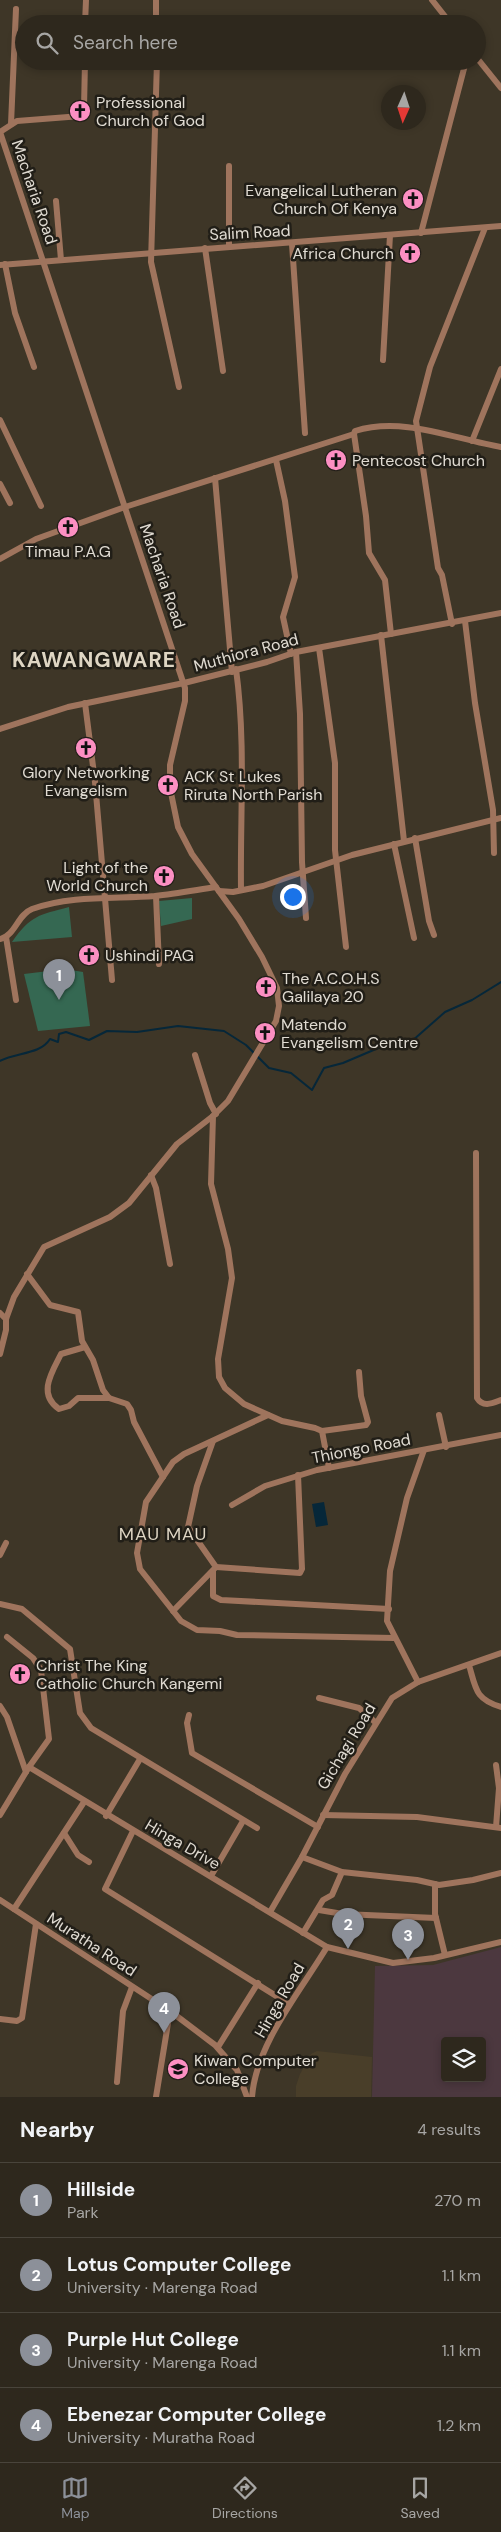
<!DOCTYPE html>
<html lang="en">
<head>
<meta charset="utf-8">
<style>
  body { margin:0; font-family:"DM Sans",sans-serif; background:#363026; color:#f1f3f6 }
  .controls { position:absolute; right:15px; bottom:15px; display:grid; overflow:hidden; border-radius:5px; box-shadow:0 2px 8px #0003 }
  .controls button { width:45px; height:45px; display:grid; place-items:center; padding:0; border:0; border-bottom:1px solid #49443b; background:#2e281d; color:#f1f3f6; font:25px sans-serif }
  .compass { position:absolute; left:381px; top:85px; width:45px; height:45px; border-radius:50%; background:#2e281d; box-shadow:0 2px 8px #0003; rotate:183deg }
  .you { position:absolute; left:292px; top:896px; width:18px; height:18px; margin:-12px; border:4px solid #fff; border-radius:50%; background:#1a73e8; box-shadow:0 0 0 8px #1a73e833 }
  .badge { display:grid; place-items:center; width:32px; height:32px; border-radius:50%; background:#8c9099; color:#fff; font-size:16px; font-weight:700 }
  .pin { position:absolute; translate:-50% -41px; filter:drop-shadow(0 1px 2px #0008) }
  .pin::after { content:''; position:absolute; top:26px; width:18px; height:15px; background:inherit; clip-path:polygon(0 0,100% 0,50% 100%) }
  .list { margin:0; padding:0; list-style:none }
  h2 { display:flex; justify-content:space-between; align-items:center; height:65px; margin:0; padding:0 20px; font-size:21px }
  h2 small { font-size:16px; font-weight:400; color:#a7a6a4 }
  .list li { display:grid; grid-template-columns:32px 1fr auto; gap:15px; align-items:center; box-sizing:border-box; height:75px; padding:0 20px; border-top:1px solid #49443b }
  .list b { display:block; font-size:19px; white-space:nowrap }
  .list p { margin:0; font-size:16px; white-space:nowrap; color:#a7a6a4 }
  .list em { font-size:16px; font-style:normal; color:#a7a6a4 }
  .icon { flex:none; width:28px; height:28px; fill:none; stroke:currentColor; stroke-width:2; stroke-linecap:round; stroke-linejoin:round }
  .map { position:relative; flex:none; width:501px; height:2097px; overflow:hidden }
  .search { position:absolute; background:#2e281d; box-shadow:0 2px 8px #0003; left:15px; right:15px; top:15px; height:55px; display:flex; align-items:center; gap:12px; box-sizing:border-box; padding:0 18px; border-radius:28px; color:#a7a6a4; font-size:19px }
  .sheet { height:365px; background:#2e281d }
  nav { display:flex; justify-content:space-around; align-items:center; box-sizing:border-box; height:70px; border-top:1px solid #49443b; background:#2e281d; font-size:14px; color:#a7a6a4 }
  nav a { display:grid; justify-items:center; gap:2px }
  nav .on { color:#8c9099 }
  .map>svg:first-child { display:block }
  .built { fill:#493e29 }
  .education { fill:#4c383f; fill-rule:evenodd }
  .green { fill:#356852 }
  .water { fill:#062739 }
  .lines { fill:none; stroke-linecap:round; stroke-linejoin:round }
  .stream { stroke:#062739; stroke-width:2 }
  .minor { stroke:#9f745d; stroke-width:6 }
  .labels { text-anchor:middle; stroke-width:5; stroke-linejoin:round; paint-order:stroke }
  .poi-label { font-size:16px; fill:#e0dbd2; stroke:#211e17; text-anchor:start }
  .street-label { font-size:16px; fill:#e0dbd2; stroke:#211e17 }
  .neighbourhood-label { font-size:18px; letter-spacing:1px; fill:#ded5c3; stroke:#211e17 }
  .district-label { font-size:21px; font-weight:bold; letter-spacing:1px; fill:#ded5c3; stroke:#211e17 }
</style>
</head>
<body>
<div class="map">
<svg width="501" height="2097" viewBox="0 0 501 2097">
  <rect width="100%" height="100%" fill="#3e3627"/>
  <polygon class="built" points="317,2051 372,2057 371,2097 296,2097 296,2086 300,2074 311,2054"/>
  <path class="education" d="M501 1947V2097H372L375 1966 433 1965ZM445 2041H482V2078H445Z"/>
  <g class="green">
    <polygon points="192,898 192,919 161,926 159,901"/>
    <path d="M69 907 72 937 12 942C31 915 39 915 69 907Z"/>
    <polygon points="65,969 83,972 90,1026 38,1031 24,974"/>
  </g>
  <polygon class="water" points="324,1502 328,1525 316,1527 312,1504"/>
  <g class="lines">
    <path class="stream" d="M0 1061C16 1052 40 1055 50 1039L58 1042 59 1034 66 1032 89 1040 107 1031 137 1032 178 1026 224 1031 246 1045 269 1068 291 1073 312 1090 324 1068 343 1063 383 1046 412 1041 445 1012 472 1000 501 982"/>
    <g class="minor">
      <polyline points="156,0 156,24"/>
      <polyline points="432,0 451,24"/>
      <polyline points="85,24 86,0"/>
      <polyline points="477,58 501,88"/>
      <polyline points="157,61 151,262 179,387"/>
      <polyline points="11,124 16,9"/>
      <polyline points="229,166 229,247"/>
      <polyline points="56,201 61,260"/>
      <polyline points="421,233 466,61"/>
      <polyline points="292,244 305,433"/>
      <polyline points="205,248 223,371"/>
      <polyline points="5,264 15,313 34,367"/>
      <polyline points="0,265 501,226"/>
      <polyline points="383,360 390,235"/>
      <polyline points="0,420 41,506"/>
      <polyline points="354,434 366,516 369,553 385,580 391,634"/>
      <polyline points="472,441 501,369"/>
      <polyline points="276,460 285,501 295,577 283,617 291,654"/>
      <polyline points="215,478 232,672"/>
      <polyline points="0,484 10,503"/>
      <path d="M0 559 36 539 125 507 354 434 355 431C403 416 454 439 501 447"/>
      <polyline points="465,621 475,703 493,810 494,853"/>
      <polyline points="452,624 442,575 438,568 416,421 430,367 485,228"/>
      <polyline points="381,635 404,841"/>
      <polyline points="319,648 335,763 335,850 346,947"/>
      <polyline points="296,652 300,714 302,862 306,918"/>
      <path d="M236 669C246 742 240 816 241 889"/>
      <polyline points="85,703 95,782 112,980"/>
      <polyline points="0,729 68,707 184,683 267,662 296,652 501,613"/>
      <polyline points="415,838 429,921 434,935"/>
      <polyline points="394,844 414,938"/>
      <polyline points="219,891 233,892 263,886 352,855 501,818"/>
      <polyline points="156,896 159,964"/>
      <polyline points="6,937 16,1000"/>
      <path d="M0 939C16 935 17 915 32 909 71 895 115 899 155 896 175 894 196 890 216 887"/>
      <polyline points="195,1055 210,1103 216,1114"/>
      <polyline points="213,1116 211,1184 228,1249 232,1278 218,1359 219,1377 225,1388 244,1404 282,1421 315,1428 322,1431 329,1468"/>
      <path d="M476 1153 477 1398C483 1408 493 1403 501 1400"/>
      <polyline points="151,1175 156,1188 170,1264"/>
      <polyline points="27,1274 50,1305 78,1312 82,1341 93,1360 103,1390 109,1398 127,1404 131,1410 134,1422 163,1477"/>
      <polyline points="0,1313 6,1319"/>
      <path d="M85 1347 61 1354C52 1372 37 1394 59 1409L69 1406 78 1398H109"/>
      <polyline points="0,1354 6,1330 6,1319 14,1297 44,1247 110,1217 129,1203 177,1144 213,1116 228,1101 276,1021 279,1006 277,988 262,957 239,919 192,854 178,827 170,788 170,765 185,701 185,688 0,132 17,121 81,116 84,108 85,61"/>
      <polyline points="268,1415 184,1454 173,1462 146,1502 137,1553 140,1569 181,1621 197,1630 220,1631 237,1635 394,1638"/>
      <polyline points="439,1415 446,1447"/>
      <polyline points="322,1431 366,1425 368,1422 361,1396 359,1372"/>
      <polyline points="232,1505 265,1486 317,1470 501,1435"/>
      <polyline points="0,1555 6,1543"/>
      <polyline points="216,1567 300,1573 302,1569 298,1475"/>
      <polyline points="213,1571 213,1596 221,1600 389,1609"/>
      <polyline points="0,1604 22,1609 70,1649 80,1713 91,1728 257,1828"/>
      <polyline points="173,1611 216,1567 188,1527 197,1486 213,1441"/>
      <polyline points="7,1637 33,1658 41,1670 49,1739 29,1767"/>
      <path d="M469 1665C476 1689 475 1699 501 1707"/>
      <polyline points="418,1682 387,1621 390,1571 407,1498 424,1450"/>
      <polyline points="319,1698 359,1708 375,1722"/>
      <polyline points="0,1706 7,1717 26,1772"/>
      <polyline points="189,1715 187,1723 192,1753 318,1827"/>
      <polyline points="496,1765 499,1788 496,1827"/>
      <polyline points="0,1815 29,1767 327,1947 393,1963 434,1958 501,1942"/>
      <polyline points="323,1815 417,1817 501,1828"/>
      <polyline points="106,1816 140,1759"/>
      <polyline points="133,1831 105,1889 289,2004"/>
      <polyline points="64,1833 78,1855 89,1862"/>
      <polyline points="302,1857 342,1872 417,1880 439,1885 473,1880 501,1873"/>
      <polyline points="211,1876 243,1821"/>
      <polyline points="435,1884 435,1914 445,1955"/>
      <polyline points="0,1900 170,2011 215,2045 237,2070 247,2097"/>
      <polyline points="14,1909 84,1802"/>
      <polyline points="319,1910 343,1914 436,1918"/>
      <polyline points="270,1912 302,1857 345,1774 392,1698 418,1682 501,1653"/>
      <polyline points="303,1933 323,1900 332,1895 342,1872"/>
      <polyline points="0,2019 17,2021 22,2018 36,1924"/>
      <polyline points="218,2047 258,1983"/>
      <polyline points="117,2082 123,2011 132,1987"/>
      <polyline points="156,2097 170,2011"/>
      <path d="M252 2097C256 2044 300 1992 327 1947"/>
    </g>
  </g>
  <defs>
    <g id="church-disc" transform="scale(1.125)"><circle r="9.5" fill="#fc8fc2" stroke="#211e17"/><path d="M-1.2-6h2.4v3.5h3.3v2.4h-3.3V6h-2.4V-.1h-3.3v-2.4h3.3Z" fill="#111"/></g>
    <g id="university-disc" transform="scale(1.125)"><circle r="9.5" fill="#fc8fc2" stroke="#211e17"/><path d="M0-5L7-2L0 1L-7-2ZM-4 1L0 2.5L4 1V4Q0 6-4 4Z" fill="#111"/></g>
  </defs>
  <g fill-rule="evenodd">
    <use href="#church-disc" x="80" y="111"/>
    <use href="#church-disc" x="413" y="199"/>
    <use href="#church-disc" x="410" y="253"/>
    <use href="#church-disc" x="336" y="460"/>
    <use href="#church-disc" x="68" y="527"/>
    <use href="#church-disc" x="86" y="748"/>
    <use href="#church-disc" x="168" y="785"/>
    <use href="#church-disc" x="164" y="876"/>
    <use href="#church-disc" x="89" y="955"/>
    <use href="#church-disc" x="266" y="987"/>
    <use href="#church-disc" x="265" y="1033"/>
    <use href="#church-disc" x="20" y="1674"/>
    <use href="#university-disc" x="178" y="2069"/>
  </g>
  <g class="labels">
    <g class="poi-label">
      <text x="96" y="108">Professional<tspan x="96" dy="18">Church of God</tspan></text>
      <text x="397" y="196" text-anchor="end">Evangelical Lutheran<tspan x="397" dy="18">Church Of Kenya</tspan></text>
      <text x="394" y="259" text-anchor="end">Africa Church</text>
      <text x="352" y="466">Pentecost Church</text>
      <text x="68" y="557" text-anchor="middle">Timau P.A.G</text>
      <text x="86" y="778" text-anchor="middle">Glory Networking<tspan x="86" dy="18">Evangelism</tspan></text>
      <text x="184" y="782">ACK St Lukes<tspan x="184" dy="18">Riruta North Parish</tspan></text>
      <text x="148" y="873" text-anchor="end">Light of the<tspan x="148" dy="18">World Church</tspan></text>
      <text x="105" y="961">Ushindi PAG</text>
      <text x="282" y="984">The A.C.O.H.S<tspan x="282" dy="18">Galilaya 20</tspan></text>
      <text x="281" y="1030">Matendo<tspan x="281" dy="18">Evangelism Centre</tspan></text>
      <text x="36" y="1671">Christ The King<tspan x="36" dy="18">Catholic Church Kangemi</tspan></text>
      <text x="194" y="2066">Kiwan Computer<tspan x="194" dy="18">College</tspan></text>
    </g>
    <g class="street-label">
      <text transform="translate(35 192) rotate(71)" y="6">Macharia Road</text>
      <text transform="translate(250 232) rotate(-3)" y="6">Salim Road</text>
      <text transform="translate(163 576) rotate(71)" y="6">Macharia Road</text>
      <text transform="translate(246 652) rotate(-15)" y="6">Muthiora Road</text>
      <text transform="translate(361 1448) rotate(-11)" y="6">Thiongo Road</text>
      <text transform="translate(346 1746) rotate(-59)" y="6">Gichagi Road</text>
      <text transform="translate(183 1844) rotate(30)" y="6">Hinga Drive</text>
      <text transform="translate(92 1944) rotate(33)" y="6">Muratha Road</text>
      <text transform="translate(279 2000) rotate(-60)" y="6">Hinga Road</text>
    </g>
    <g class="neighbourhood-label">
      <text x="163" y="1540">MAU MAU</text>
    </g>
    <g class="district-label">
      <text x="94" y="667">KAWANGWARE</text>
    </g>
  </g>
</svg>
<div class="controls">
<button><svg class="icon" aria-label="layers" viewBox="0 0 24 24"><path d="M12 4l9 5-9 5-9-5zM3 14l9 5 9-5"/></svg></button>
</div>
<svg class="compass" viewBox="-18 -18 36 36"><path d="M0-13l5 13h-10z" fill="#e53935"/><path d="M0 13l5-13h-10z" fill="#a7a6a4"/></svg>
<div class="you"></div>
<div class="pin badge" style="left:59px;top:1000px">1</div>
<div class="pin badge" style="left:348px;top:1949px">2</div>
<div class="pin badge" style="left:408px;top:1960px">3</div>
<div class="pin badge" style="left:164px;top:2033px">4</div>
<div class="search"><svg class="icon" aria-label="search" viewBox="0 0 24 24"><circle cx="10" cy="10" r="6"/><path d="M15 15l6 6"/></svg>Search here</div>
</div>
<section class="sheet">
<h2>Nearby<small>4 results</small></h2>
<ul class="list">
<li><span class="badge">1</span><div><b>Hillside</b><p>Park</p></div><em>270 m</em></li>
<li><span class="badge">2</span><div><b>Lotus Computer College</b><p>University · Marenga Road</p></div><em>1.1 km</em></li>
<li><span class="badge">3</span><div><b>Purple Hut College</b><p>University · Marenga Road</p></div><em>1.1 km</em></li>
<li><span class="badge">4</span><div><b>Ebenezar Computer College</b><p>University · Muratha Road</p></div><em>1.2 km</em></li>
</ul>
</section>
<nav>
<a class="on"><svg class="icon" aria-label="map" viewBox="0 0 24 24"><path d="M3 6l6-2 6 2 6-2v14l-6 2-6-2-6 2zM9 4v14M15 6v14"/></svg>Map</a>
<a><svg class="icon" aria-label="directions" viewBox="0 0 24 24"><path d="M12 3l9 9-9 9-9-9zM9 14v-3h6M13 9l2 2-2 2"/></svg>Directions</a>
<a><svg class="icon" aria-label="saved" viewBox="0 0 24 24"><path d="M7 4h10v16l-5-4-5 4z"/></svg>Saved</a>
</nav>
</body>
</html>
